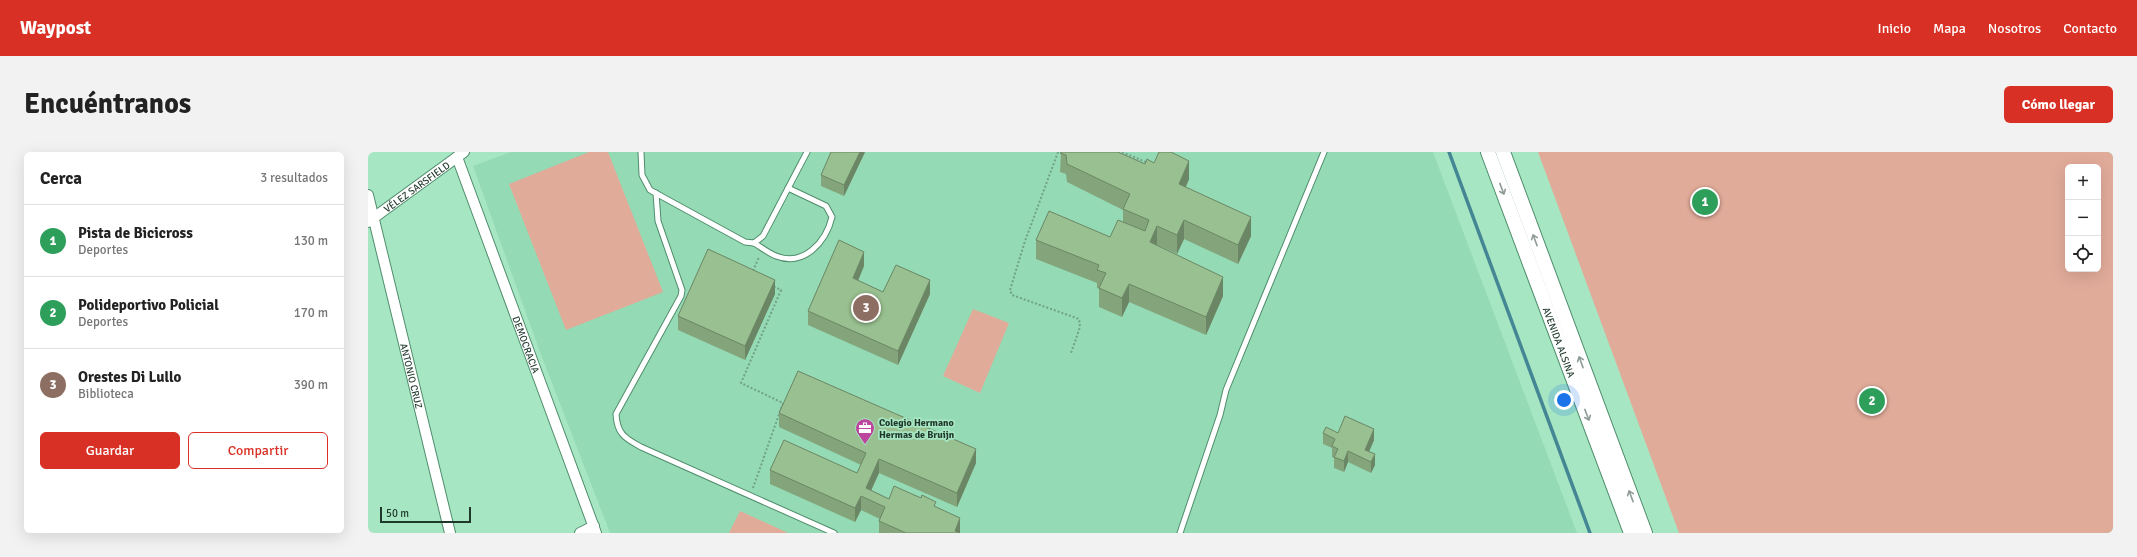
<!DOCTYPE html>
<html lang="es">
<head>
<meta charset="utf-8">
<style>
  body { margin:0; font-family:Signika,sans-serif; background:#f2f2f2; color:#222 }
  .controls { position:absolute; right:12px; top:12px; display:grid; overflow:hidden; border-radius:6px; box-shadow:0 4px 16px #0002 }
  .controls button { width:36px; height:36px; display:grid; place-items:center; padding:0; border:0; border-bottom:1px solid #e0e0e0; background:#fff; color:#222; font:20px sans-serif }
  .scale { position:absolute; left:12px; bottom:10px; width:91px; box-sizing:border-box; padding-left:4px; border:2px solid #1f382b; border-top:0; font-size:11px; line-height:14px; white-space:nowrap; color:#1f382b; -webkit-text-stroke:3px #a7e6c3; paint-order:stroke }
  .you { position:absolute; left:1196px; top:248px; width:14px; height:14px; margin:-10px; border:3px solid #fff; border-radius:50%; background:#1a73e8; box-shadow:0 0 0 6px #1a73e833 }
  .badge { display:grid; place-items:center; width:26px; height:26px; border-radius:50%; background:#d93025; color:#fff; font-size:13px; font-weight:700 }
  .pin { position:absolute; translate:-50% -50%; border:2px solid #fff; box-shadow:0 1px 4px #0006 }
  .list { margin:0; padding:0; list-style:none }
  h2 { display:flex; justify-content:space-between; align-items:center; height:52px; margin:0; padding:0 16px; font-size:17px }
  h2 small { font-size:13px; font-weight:400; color:#767676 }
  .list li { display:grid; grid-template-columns:26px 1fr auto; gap:12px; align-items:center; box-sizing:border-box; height:72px; padding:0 16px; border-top:1px solid #e0e0e0 }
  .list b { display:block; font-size:15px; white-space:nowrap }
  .list p { margin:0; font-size:13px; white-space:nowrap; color:#767676 }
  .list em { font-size:13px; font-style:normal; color:#767676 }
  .actions { display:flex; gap:8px; padding:12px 16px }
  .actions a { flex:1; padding:9px 0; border:1px solid #d93025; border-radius:6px; text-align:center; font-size:14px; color:#d93025 }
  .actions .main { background:#d93025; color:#fff }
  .icon { flex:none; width:22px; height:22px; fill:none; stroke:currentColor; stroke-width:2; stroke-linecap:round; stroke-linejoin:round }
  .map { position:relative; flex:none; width:1745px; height:381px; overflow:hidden; border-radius:6px }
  header { display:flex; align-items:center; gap:24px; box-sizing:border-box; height:56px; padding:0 20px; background:#d93025; color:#fff }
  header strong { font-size:19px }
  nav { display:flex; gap:22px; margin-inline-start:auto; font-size:14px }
  .intro { display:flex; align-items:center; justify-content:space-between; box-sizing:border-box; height:96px; padding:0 24px }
  h1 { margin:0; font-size:28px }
  .button { padding:10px 18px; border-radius:6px; background:#d93025; color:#fff; font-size:14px; font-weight:700 }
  main { display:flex; gap:24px; padding:0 24px }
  aside { flex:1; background:#fff; border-radius:6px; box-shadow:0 4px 16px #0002 }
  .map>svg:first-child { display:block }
  .built { fill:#94dab4 }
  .green { fill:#e1ab99; fill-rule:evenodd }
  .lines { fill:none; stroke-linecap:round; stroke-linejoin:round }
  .stream { stroke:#458694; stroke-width:3.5 }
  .service-casing { stroke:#508d6d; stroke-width:7 }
  .minor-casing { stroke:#508d6d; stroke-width:12 }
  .secondary-casing { stroke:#508d6d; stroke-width:16 }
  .path { stroke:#71a187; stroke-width:2; stroke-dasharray:2 2; stroke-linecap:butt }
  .service { stroke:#fff; stroke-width:5 }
  .minor { stroke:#fff; stroke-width:10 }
  .secondary { stroke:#fff; stroke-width:14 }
  .wall { fill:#84a57c }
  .shaded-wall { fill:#6b8665 }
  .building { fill:#99c090; stroke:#6b8665 }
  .oneway { stroke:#8f9c95 }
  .labels { text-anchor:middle; stroke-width:3.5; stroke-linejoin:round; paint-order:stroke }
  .street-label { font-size:10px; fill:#1f382b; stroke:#a7e6c3 }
  .poi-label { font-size:10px; font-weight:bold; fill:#1f382b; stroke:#a7e6c3; text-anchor:start }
</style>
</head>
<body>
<header>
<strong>Waypost</strong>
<nav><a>Inicio</a><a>Mapa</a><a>Nosotros</a><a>Contacto</a></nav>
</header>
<div class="intro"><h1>Encuéntranos</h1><a class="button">Cómo llegar</a></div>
<main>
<aside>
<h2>Cerca<small>3 resultados</small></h2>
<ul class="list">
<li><span class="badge" style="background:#2e9e5b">1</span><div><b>Pista de Bicicross</b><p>Deportes</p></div><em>130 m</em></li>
<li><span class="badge" style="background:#2e9e5b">2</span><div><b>Polideportivo Policial</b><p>Deportes</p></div><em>170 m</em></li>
<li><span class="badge" style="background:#8d6e63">3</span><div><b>Orestes Di Lullo</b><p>Biblioteca</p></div><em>390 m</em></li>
</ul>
<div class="actions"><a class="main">Guardar</a><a>Compartir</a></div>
</aside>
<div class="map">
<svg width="1745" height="381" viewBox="0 0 1745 381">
  <rect width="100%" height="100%" fill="#a7e6c3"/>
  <polygon class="built" points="143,0 1065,0 1209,381 242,381 172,200 105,14"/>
  <g class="green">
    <polygon points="221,0 240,0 295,140 198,178 141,32"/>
    <path d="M1170 0H1745V381H1311ZM1700 15H1730V117H1700Z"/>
    <polygon points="605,157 641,171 612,241 575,224"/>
    <polygon points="372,359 420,381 361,381"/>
  </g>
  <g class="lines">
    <polyline class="stream" points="1081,0 1222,381"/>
    <g class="service-casing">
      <g id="service">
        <polyline points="273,0 274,23 282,38 377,90 386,91 395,84 439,0"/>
        <path d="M288 41 290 69 314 138 313 144 248 262C249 281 256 286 273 295L466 381"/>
        <path d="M386 91C393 95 400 101 408 104 436 115 458 90 464 65L458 54 420 36"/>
        <polyline points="812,381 852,263 858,238 956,0"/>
      </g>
    </g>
    <g class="minor-casing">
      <g id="minor">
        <path id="s1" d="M89 5 228 381"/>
        <path id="s2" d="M0 43 82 381"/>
        <path id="s3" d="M0 70 96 0"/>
        <polyline points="212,381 226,374"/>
      </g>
    </g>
    <g class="secondary-casing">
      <g id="secondary">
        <path id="s4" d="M1120 0 1263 381"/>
        <polyline points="1135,0 1277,381"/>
      </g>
    </g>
    <g class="path">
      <polyline points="690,0 657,89 642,138 644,143 711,167 712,175 703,201"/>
      <polyline points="754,0 780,11"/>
      <polyline points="385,119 391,105"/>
      <polyline points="385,336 415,251 373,231 413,138 405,134"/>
    </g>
    <use href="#service" class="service"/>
    <use href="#minor" class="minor"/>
    <use href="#secondary" class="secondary"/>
  </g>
  <g class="wall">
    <polygon points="497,0 476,44 453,34 453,23"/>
    <polygon points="693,0 777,12 821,27 818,35 883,84 870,112 816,87 809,102 789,93 789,94 855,144 838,183 761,150 754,165 731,155 731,137 729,136 729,131 668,107 668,88 742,85 755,70 755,58 699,30 698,22 692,20"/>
    <polygon points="496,114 490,129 515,140 562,142 530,213 440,173 440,159"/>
    <polygon points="407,142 377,208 310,178 310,164"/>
    <polygon points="411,261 608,311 589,355 511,321 503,339 521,347 568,355 592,380 592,381 511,381 511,369 512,367 493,358 487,370 402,332 402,318 489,321 493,313 411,275"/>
    <polygon points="955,281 970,281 1006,288 1001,299 1007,313 1003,321 980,310 976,320 966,316 966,306 964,305 964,296 955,292"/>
  </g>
  <g class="shaded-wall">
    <polygon points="492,0 497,0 476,44 476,33"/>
    <polygon points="821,9 821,27 811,50 811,32"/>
    <polygon points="883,65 883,84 870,112 870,93"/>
    <polygon points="816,68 816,87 809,102 809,83"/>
    <polygon points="789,74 789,93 782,109 782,90"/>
    <polygon points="496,100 496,114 485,140 485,126"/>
    <polygon points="855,125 855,144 838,183 838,165"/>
    <polygon points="407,128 407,142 377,208 377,194"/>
    <polygon points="562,128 562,142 530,213 530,199"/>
    <polygon points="761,132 761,150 754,165 754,146"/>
    <polygon points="1006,277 1006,288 998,307 997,298"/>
    <polygon points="608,297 608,311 589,355 589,341"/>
    <polygon points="980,299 980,310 976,320 976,309"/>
    <polygon points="1007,302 1007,313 1003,321 1003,310"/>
    <polygon points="511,307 511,321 499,347 498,336"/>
    <polygon points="493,344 493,358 487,370 487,356"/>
    <polygon points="592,366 592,381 587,379"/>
  </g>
  <g class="building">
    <polygon points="463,0 492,0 476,33 453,23"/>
    <polygon points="693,0 750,0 777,12 779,7 786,11 791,0 803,0 821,9 811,32 883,65 870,93 816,68 809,83 789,74 782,90 855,125 838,165 761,132 754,146 731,136 738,121 729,118 731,113 668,88 681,59 742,85 750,68 777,79 781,68 755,57 762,42 699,12 698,3 692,1"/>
    <polygon points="471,88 496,100 485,126 515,140 528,113 562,128 530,199 440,159"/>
    <polygon points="340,97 407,128 377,194 310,164"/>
    <polygon points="430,219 608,297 589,341 511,307 498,336 521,347 526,334 553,346 554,343 568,350 566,354 592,366 587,379 592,381 538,381 511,369 517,355 493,344 487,356 402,318 416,288 489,321 498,301 411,261"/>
    <polygon points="977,264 1006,277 997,298 1007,302 1003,310 980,299 976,309 966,305 970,297 964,294 967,287 955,281 958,275 970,281"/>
  </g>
  <defs><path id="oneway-shaft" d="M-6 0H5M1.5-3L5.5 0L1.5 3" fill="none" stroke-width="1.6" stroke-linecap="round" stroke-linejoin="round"/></defs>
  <g class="oneway">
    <use href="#oneway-shaft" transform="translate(1134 37) rotate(69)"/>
    <use href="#oneway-shaft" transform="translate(1167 88) rotate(-110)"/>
    <use href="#oneway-shaft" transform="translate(1213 210) rotate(-110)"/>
    <use href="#oneway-shaft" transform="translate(1219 263) rotate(69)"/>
    <use href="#oneway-shaft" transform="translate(1263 344) rotate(-110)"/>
  </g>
  <defs>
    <g id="office-pin" transform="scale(1)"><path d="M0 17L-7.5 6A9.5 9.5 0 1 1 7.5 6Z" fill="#bc469d" stroke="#a7e6c3"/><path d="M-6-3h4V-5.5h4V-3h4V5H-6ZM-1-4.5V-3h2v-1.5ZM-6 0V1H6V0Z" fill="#fff"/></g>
  </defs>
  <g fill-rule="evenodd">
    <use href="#office-pin" x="497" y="276"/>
  </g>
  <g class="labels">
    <g class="street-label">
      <text dy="4" stroke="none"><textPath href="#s3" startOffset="60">VÉLEZ SARSFIELD</textPath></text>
      <text dy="4" stroke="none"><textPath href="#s4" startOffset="203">AVENIDA ALSINA</textPath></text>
      <text dy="4" stroke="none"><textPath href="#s1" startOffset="200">DEMOCRACIA</textPath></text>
      <text dy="4" stroke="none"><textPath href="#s2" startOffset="186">ANTONIO CRUZ</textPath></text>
    </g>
    <g class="poi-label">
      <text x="511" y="274">Colegio Hermano<tspan x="511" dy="12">Hermas de Bruijn</tspan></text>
    </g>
  </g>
</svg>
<div class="controls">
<button>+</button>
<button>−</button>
<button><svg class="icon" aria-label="locate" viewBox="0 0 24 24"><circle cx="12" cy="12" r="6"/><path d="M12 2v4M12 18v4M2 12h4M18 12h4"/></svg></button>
</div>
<div class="scale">50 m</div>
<div class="you"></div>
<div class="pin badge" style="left:1337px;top:50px;background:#2e9e5b">1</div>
<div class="pin badge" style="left:1504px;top:249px;background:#2e9e5b">2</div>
<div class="pin badge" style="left:498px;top:156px;background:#8d6e63">3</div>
</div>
</main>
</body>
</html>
